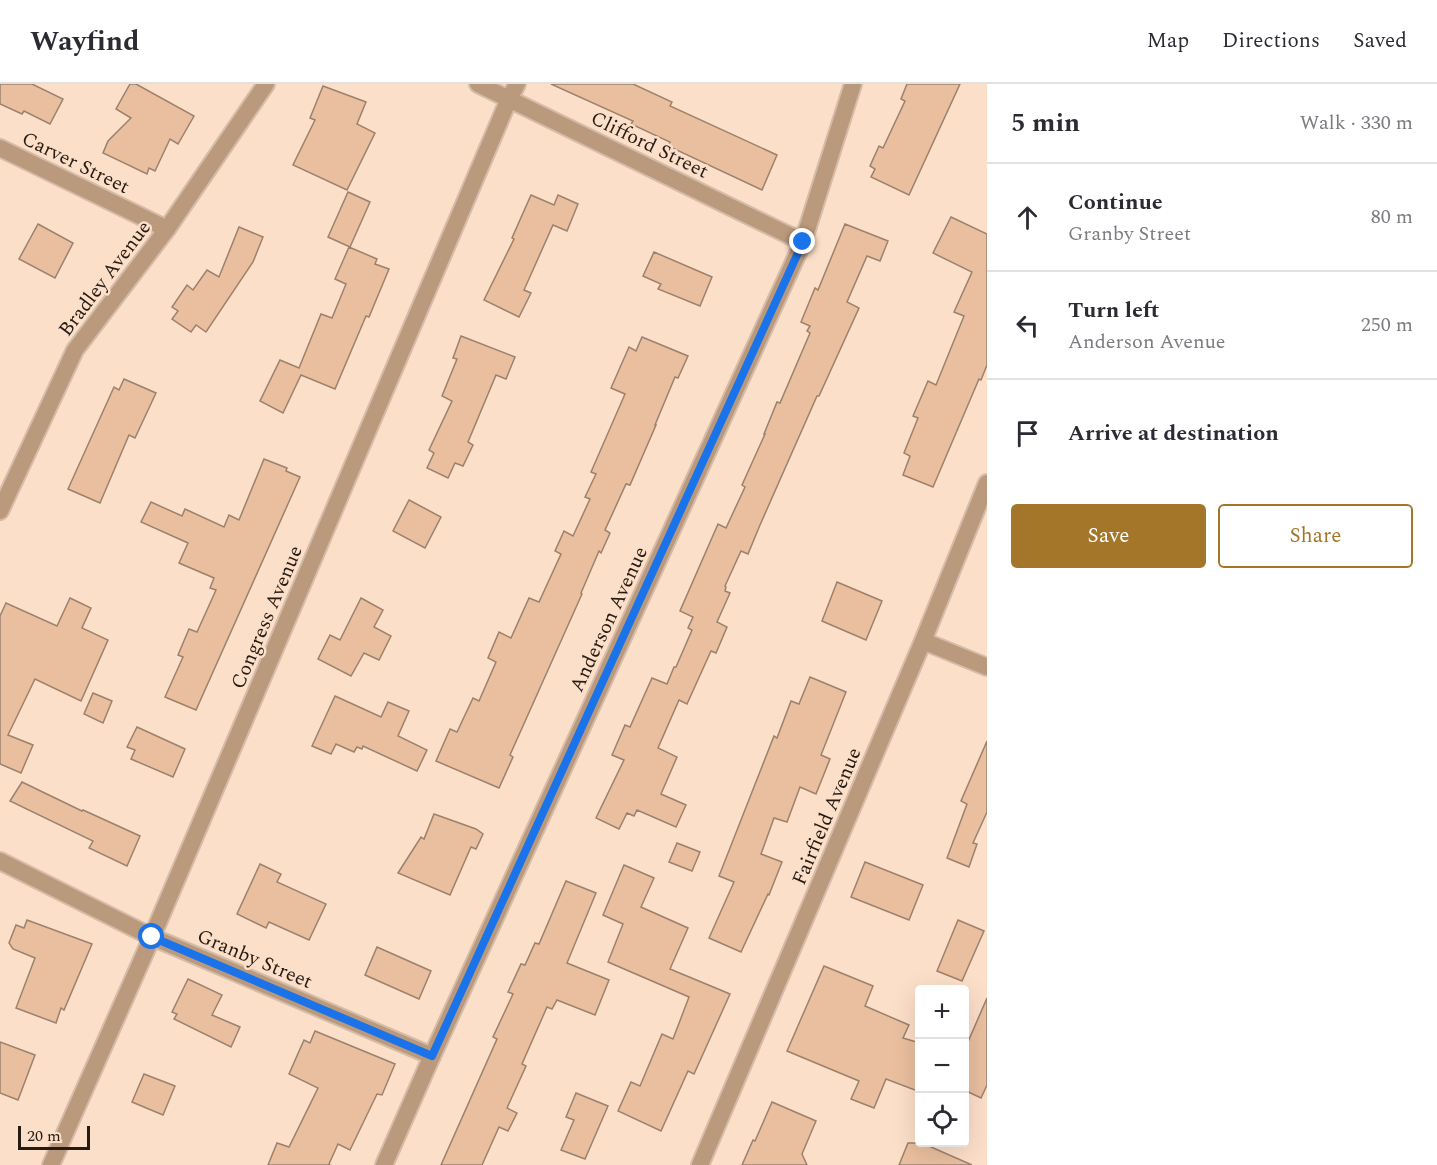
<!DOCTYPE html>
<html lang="en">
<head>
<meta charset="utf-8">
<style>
  body { margin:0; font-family:Spectral,serif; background:#f2f2f3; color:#2b2b33 }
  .controls { position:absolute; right:18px; bottom:18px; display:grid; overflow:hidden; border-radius:6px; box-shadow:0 6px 24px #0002 }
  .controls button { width:54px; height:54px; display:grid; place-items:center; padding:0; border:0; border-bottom:2px solid #e1e1e2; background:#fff; color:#2b2b33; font:30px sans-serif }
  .scale { position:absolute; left:18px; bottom:15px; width:72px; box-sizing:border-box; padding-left:6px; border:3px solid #261b13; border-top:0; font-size:16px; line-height:21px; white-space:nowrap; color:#261b13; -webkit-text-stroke:4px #fcdfc9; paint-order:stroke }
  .stop { position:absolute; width:18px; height:18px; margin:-14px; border:4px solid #1a73e8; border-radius:50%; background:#fff }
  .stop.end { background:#1a73e8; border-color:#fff; box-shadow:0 2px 6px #0008 }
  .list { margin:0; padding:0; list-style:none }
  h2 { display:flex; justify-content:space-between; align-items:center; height:78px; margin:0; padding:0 24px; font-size:26px }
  h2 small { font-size:20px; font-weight:400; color:#7c7c81 }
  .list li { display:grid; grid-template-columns:39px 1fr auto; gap:18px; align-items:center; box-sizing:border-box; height:108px; padding:0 24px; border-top:2px solid #e1e1e2 }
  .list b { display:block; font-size:22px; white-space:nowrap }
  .list p { margin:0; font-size:20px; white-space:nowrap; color:#7c7c81 }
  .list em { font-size:20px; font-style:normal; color:#7c7c81 }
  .actions { display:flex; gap:12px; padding:18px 24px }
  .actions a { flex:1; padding:14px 0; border:2px solid #a47629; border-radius:6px; text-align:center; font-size:21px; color:#a47629 }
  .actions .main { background:#a47629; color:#fff }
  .icon { flex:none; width:33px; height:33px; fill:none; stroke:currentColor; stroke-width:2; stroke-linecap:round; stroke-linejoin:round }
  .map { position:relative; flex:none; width:987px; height:1081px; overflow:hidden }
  header { display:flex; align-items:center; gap:36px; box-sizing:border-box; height:84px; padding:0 30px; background:#fff; border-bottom:2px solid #e1e1e2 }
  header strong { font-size:28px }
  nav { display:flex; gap:33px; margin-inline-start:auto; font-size:21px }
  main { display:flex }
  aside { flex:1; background:#fff }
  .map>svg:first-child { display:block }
  .building { fill:#e9bf9f; stroke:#9c816d; stroke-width:1.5 }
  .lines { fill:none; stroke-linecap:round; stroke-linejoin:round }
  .minor-casing { stroke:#d5bca8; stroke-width:20 }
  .tertiary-casing { stroke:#d5bca8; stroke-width:20 }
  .minor { stroke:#ba997c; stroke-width:16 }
  .tertiary { stroke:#ba997c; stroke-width:16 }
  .route { stroke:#1a73e8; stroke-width:8 }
  .labels { text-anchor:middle; stroke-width:5; stroke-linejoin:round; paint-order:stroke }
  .street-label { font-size:20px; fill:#261b13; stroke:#fcdfc9 }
</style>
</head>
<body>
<header>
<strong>Wayfind</strong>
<nav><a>Map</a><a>Directions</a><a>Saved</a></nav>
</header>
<main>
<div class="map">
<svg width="987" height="1081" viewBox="0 0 987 1081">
  <rect width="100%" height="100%" fill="#fcdfc9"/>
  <g class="building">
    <polygon points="0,0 32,0 63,15 50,40 24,27 22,30 0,20"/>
    <polygon points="130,0 136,0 194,32 178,60 170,55 155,87 149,84 147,90 103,69 108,57 131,34 116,25"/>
    <polygon points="551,0 633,0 672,18 670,22 777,71 762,106 668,62 670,58 631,40 633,37"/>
    <polygon points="907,0 960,0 909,111 871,93 875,85 870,82 879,62 883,64 905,17 901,15"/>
    <polygon points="323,2 366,18 357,40 375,49 347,106 293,81 315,36 310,34"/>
    <polygon points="348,108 370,118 350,163 328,153"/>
    <polygon points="531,111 554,121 558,111 578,120 567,147 553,141 524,206 531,209 519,233 484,216 514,155 512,154"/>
    <polygon points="951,133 987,150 987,281 981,296 979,295 933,403 903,391 910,372 904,369 918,334 913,332 928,297 936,301 964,232 954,228 972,188 933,169"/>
    <polygon points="38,140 73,159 55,194 19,175"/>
    <polygon points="845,140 888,157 880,177 867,172 847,218 859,224 819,312 817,312 760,441 748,470 741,467 725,502 726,503 725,507 730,509 717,538 727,543 716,569 711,567 687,620 679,616 658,664 677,673 661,710 686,721 676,743 637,726 634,732 627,729 619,745 596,734 624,676 612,671 625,641 630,643 652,594 667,600 674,583 676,583 692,546 688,544 693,533 680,527 718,440 726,444 745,403 742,401 765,350 764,350 777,318 780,319 810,249 807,247 810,242 801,238 815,204 818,206"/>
    <polygon points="239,143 263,153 253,178 206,248 196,241 191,248 172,235 178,227 172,223 187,201 193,206 207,186 219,193"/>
    <polygon points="349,163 377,175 375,180 389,185 369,233 366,232 335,305 301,291 283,329 260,317 280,276 299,284 321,230 332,234 346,200 335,195"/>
    <polygon points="654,168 712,193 700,222 658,205 661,200 643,192"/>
    <polygon points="461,252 515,273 506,295 496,291 468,358 473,361 463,382 455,379 448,394 427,384 434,369 429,366 452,317 442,312 457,275 453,274"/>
    <polygon points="642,253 688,272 678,294 675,293 655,341 656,341 630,401 626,400 605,446 610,449 601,469 599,467 581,509 582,510 510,671 513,673 499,704 436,677 450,645 457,648 473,614 479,617 496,578 488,574 499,548 511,554 529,514 539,518 561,470 555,467 564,447 573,452 590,415 585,413 596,390 591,388 625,310 611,304 629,263 636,267"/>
    <polygon points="124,295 156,309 135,354 129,351 100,419 68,405 114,303 119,306"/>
    <polygon points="264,375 287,384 286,387 300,393 196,626 165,613 183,573 178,571 189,545 197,548 216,506 210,504 214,494 179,479 188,459 141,438 151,418 182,432 185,425 224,443 229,431 239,436"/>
    <polygon points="409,416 441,433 425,464 393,447"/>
    <polygon points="837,498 882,517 866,556 822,537"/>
    <polygon points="70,514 91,524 82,544 108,556 81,617 35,595 8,651 33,661 21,689 0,680 0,532 6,519 57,542"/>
    <polygon points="361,514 383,526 374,543 391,552 379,576 364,569 351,592 318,575 330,551 340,556"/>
    <polygon points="810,593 846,608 821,671 830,675 816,710 800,703 787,738 774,734 761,770 782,778 769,811 768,810 741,868 709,854 734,798 719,792 774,652 777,654 791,617 799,620"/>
    <polygon points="93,609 112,617 103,639 84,630"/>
    <polygon points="335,612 381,633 388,618 409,627 398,652 427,666 417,687 363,662 362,665 357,663 354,668 336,660 331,670 312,662"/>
    <polygon points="137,643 185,665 173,693 131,675 135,666 127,663"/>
    <polygon points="987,657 987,728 973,759 977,760 969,783 947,774 967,720 961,717"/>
    <polygon points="22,698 82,727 83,726 140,752 127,782 89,764 93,757 10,717"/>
    <polygon points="434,730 476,745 483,750 476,765 471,763 450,811 398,789 421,753 424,755"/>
    <polygon points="677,759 700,768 692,787 669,778"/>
    <polygon points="865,778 923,801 909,836 851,813"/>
    <polygon points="260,780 281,790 277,798 326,820 309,856 269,838 266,844 237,830"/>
    <polygon points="624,781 654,794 641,823 688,844 670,885 730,910 694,990 688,987 661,1047 618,1027 631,998 640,1002 662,950 673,955 689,913 608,878 623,840 603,831"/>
    <polygon points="566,797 596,809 567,879 609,896 595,931 557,916 552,925 547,923 522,980 526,982 507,1024 517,1029 508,1047 499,1043 482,1081 441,1081 497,955 493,953 513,910 508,908 521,880 525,881 535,859 539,860"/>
    <polygon points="27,836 92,860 64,926 61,924 56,939 16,924 35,874 13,865 9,859 16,841 24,844"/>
    <polygon points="958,836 984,847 962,897 937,887"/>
    <polygon points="377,863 431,887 419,915 365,891"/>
    <polygon points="824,882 873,902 865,922 909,941 903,954 920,959 920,1008 886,995 874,1024 851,1015 859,997 787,967"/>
    <polygon points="188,895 222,911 212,931 240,943 231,963 174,935 177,930 172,928"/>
    <polygon points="987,914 987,1001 981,1014 964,1006 964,967"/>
    <polygon points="315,947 395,980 382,1011 377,1010 350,1066 338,1060 329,1080 330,1081 268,1081 277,1059 289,1063 318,1004 289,990 304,956 310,959"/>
    <polygon points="0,958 35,971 18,1016 0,1009"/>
    <polygon points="144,990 175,1002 163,1031 132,1018"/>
    <polygon points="576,1009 608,1022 585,1075 561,1066 574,1036 566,1033"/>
    <polygon points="772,1018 816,1037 802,1070 807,1081 742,1081 753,1056 755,1057"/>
    <polygon points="908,1059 922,1059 972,1081 899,1081"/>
  </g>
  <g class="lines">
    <g class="minor-casing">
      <g id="minor">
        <polyline points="478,0 803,158"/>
        <polyline points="0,64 167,145"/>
        <polyline points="923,557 987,583"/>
        <polyline points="0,777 152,853 432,972"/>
        <polyline points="51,1081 152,853 509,15 517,0"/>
        <polyline points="384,1081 432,972 803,158 853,0"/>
        <polyline points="700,1081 923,557 987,399"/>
      </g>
    </g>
    <g class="tertiary-casing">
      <polyline id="tertiary" points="0,427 75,266 167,145 266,0"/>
    </g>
    <use href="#minor" class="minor"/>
    <use href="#tertiary" class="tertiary"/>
  </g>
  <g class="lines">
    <polyline class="route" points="152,853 432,972 803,158"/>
  </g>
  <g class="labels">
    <g class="street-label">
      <text transform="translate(650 60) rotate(26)" y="7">Clifford Street</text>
      <text transform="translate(76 78) rotate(26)" y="7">Carver Street</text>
      <text transform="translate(104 194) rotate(-53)" y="7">Bradley Avenue</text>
      <text transform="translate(266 533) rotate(-67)" y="7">Congress Avenue</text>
      <text transform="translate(608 535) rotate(-65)" y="7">Anderson Avenue</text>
      <text transform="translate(826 732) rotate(-67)" y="7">Fairfield Avenue</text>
      <text transform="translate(255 874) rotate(23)" y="7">Granby Street</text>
    </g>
  </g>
</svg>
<div class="controls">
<button>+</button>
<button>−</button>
<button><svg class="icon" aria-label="locate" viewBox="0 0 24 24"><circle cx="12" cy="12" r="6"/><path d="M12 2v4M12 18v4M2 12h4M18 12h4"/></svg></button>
</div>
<div class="scale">20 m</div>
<div class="stop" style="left:152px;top:853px"></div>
<div class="stop end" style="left:803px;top:158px"></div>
</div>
<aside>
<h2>5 min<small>Walk · 330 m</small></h2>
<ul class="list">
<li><svg class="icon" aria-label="ahead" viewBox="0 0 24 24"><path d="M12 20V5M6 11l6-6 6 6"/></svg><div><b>Continue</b><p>Granby Street</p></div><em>80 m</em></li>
<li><svg class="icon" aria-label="left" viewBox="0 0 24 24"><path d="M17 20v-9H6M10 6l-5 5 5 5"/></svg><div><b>Turn left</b><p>Anderson Avenue</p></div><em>250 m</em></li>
<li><svg class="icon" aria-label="arrive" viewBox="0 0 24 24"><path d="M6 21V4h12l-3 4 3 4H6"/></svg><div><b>Arrive at destination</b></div></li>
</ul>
<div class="actions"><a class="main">Save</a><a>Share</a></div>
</aside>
</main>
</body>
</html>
